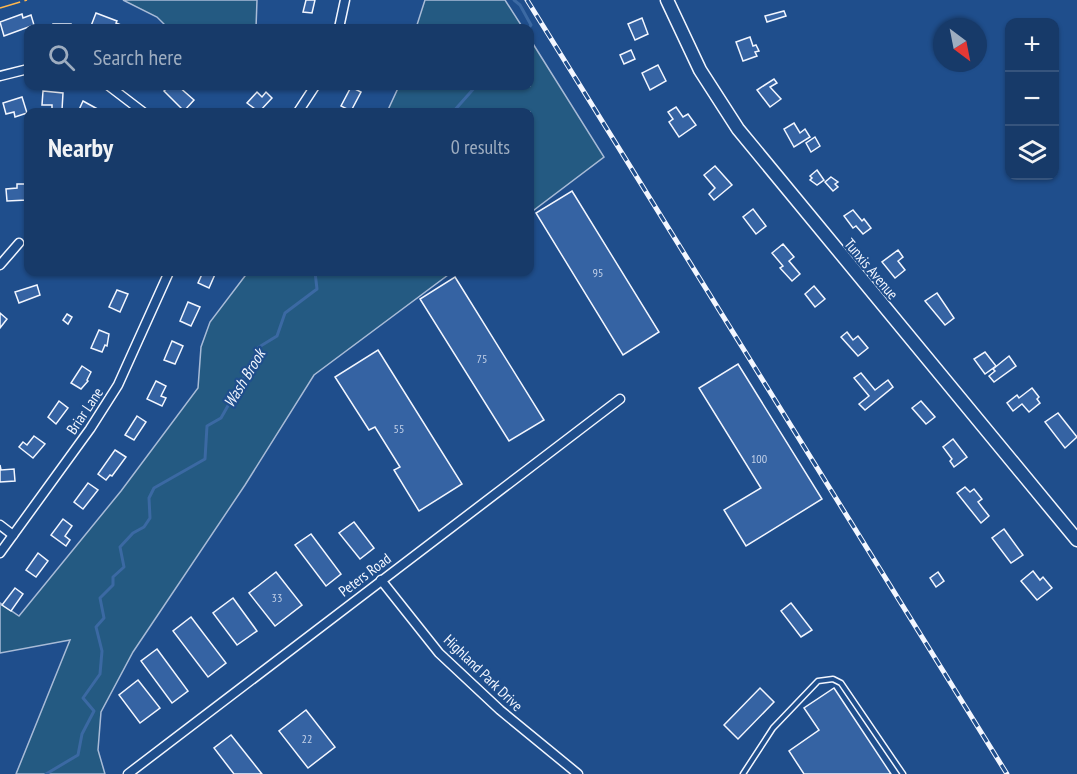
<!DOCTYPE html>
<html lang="en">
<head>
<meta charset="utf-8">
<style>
  body { margin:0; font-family:"PT Sans Narrow",sans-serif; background:#20416f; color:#f1f3f6 }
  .controls { position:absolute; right:18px; top:18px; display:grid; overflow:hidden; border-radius:12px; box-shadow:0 2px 4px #0004 }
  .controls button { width:54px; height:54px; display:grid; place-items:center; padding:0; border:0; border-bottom:2px solid #36547d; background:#173a69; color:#f1f3f6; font:30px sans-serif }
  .compass { position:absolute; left:933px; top:18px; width:54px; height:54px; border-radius:50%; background:#173a69; box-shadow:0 2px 4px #0004; rotate:148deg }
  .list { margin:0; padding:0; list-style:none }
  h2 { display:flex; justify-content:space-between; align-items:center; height:78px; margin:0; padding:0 24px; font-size:26px }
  h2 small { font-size:20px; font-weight:400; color:#9eadc0 }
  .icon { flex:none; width:33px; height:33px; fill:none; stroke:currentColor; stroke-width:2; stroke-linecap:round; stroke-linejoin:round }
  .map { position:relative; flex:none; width:1077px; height:774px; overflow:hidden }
  .search { position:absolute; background:#173a69; box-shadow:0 2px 4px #0004; left:24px; top:24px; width:510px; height:66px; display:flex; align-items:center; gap:15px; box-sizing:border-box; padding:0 21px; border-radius:12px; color:#9eadc0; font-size:22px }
  .panel { position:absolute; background:#173a69; box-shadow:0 2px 4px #0004; left:24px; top:108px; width:510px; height:168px; border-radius:12px }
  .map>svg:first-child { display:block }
  .green { fill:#245a82; stroke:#a8bbd7; stroke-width:1.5 }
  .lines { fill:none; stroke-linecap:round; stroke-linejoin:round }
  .stream { stroke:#3b69a3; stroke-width:3 }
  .building { fill:#3563a3; stroke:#f2f6ff; stroke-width:1.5 }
  .service-casing { stroke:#f2f6ff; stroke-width:7 }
  .minor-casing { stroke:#f2f6ff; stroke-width:11 }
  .secondary-casing { stroke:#f2f6ff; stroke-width:15 }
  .service { stroke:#1f4e8c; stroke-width:4 }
  .minor { stroke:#1f4e8c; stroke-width:8 }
  .secondary { stroke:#1f4e8c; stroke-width:12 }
  .rail-casing { stroke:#f2f6ff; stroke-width:5 }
  .rail { stroke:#1f4e8c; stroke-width:3; stroke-dasharray:9; stroke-linecap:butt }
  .power { stroke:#ffb74d; stroke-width:1.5; stroke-dasharray:21 4.5 3 4.5; stroke-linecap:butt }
  .labels { text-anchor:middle; stroke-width:4.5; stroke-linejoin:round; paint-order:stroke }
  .number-label { font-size:12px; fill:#c3d1e8 }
  .street-label { font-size:15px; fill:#f2f6ff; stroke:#1f4e8c }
  .water-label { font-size:16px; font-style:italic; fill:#f2f6ff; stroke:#1f4e8c }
</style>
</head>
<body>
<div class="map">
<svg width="1077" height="774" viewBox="0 0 1077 774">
  <rect width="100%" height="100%" fill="#1f4e8c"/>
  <g class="green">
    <polygon points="123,0 257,0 256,28 168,28 157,17"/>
    <polygon points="425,0 505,0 523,28 416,28"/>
    <polygon points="530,39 604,157 530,213 530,112 387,112 399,86 530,86"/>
    <polygon points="248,272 452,272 314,375 245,485 133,652 101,712 98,750 105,774 16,774 70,640 0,653 0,603 19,616 121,491 198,388 201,347 210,322"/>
  </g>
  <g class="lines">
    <g class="stream">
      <polyline points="514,0 520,5 531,25 529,28"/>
      <polyline points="453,112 476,86"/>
      <polyline points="46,774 78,755 82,734 94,711 83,698 100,674 102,651 96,627 104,618 100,598 113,585 113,577 124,567 120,547 133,533 144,527 150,518 149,498 154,488 205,459 207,426 221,418 242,381 259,347 277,336 285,313 317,289 315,272"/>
    </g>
  </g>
  <g class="building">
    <polygon points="306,0 315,0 312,13 303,12"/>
    <polygon points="784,11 786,16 767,22 765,16"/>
    <polygon points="96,13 117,21 116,23 126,27 125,28 97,28 91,26"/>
    <polygon points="22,14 23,18 31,15 34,25 4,36 0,22"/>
    <polygon points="642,18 648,34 635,40 628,24"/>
    <rect x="53" y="24" width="18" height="4"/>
    <polygon points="750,37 753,46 756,45 759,51 755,52 757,56 743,61 736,42"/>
    <polygon points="631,50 635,59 624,64 620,55"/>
    <polygon points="658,65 666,81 650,90 642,73"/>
    <polygon points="774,79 777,83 770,87 781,99 770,107 757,90"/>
    <polygon points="169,86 178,86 194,100 184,111 164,91"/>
    <polygon points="351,87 361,92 351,111 341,106"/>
    <polygon points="43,91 63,93 62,110 52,109 52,105 42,105"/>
    <polygon points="257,92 262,97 266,92 272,98 259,112 247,103"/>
    <polygon points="22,97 27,113 15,117 14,112 6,114 3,103"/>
    <polygon points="83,101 103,112 78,112"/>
    <polygon points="676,107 683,117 688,114 696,125 679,137 669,122 673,119 668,112"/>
    <polygon points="794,123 800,133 805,129 810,137 794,147 784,129"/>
    <polygon points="815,137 820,146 811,152 806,143"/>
    <polygon points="715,166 732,185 714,200 709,194 715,188 704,175"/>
    <polygon points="817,170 824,180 817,185 810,180 812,178 810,176"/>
    <polygon points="831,177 838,182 835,184 838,187 833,191 825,182"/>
    <polygon points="17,184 26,184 27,200 7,201 6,189 17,188"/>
    <polygon points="572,191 659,332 623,355 536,213"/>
    <polygon points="753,209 766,226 756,234 743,217"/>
    <polygon points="853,210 862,221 864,219 871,228 863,234 856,226 853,228 844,216"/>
    <polygon points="783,244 794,257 789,261 800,274 792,281 780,268 783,266 772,253"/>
    <polygon points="898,250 903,257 898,261 905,270 895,278 882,262"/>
    <polygon points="203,272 216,272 209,288 198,283"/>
    <polygon points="455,277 544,420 509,441 420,299"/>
    <polygon points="37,285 40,295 19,303 15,292"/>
    <polygon points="814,286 825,299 815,307 805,294"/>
    <polygon points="117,290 128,294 120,312 109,307"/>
    <polygon points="937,293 954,318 945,325 925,301"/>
    <polygon points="188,302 200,307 191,326 180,321"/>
    <polygon points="0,313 7,319 0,328"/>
    <polygon points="67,314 72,317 68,324 63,320"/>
    <polygon points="99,330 109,334 107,346 105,345 102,352 91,348"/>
    <polygon points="847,332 853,340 858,336 868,348 858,356 841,337"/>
    <polygon points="172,341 183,346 175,364 164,360"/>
    <polygon points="378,350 462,484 419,511 394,470 400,467 375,427 369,430 335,377"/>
    <polygon points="985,352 996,366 985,374 974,359"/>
    <polygon points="1009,356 1016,366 994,382 989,376 995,371 993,369"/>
    <polygon points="738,364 822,499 746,546 724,510 761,488 699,388"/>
    <polygon points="82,366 91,372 87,380 88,381 81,389 71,383"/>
    <polygon points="861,373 875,390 888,380 893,387 865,410 859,404 869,396 854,378"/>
    <polygon points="156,381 166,386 161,396 166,398 162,406 147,399"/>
    <polygon points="1032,388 1039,397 1037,399 1040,403 1029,412 1022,404 1013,411 1007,403 1017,395 1019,398"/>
    <polygon points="59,401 68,408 56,424 48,417"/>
    <polygon points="921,401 935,417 926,424 912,408"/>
    <polygon points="1058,413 1077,437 1065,448 1045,422"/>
    <polygon points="137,416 146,422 134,440 125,435"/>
    <polygon points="34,436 45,444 33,458 19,447 23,442 27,445"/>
    <polygon points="953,439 967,457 954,467 950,461 952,459 943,447"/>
    <polygon points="115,450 126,457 112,476 110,475 106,480 98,474"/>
    <polygon points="0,465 1,470 14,469 15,481 0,482"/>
    <polygon points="88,483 98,490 83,509 74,502"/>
    <polygon points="965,487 970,492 974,489 982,499 978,502 989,516 981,523 957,493"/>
    <polygon points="63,519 72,526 65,536 70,540 66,546 51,535"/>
    <polygon points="354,522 374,548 360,559 339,533"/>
    <polygon points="1004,529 1023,555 1011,563 992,538"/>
    <polygon points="311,534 341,574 326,586 295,545"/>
    <polygon points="38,553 48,561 36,577 26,570"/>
    <polygon points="1033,571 1040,580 1043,577 1052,588 1037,600 1021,581"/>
    <polygon points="276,572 302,605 275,626 249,593"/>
    <polygon points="938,572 944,581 936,587 930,578"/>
    <polygon points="15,588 23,594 11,611 2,605"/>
    <polygon points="233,598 257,631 237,645 213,613"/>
    <polygon points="791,603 812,630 801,637 781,611"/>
    <polygon points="191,617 226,663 208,677 173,631"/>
    <polygon points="157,649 188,691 172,703 141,661"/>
    <polygon points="138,680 160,708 140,723 119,695"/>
    <polygon points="760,688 774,702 738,739 724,725"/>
    <polygon points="834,688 891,774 804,774 789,751 819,730 804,708"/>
    <polygon points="306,710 335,747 308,768 279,731"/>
    <polygon points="231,735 262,774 234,774 214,748"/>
  </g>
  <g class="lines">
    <g class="service-casing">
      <polyline id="service" points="743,774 773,728 818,681 833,679 841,683 903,774"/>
    </g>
    <g class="minor-casing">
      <g id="minor">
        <polyline points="339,28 345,0"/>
        <polyline points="0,76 28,69"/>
        <polyline points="109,86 143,112"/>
        <polyline points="298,112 315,86"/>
        <polyline points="0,265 19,243"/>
        <polyline points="0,525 13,535"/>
        <polyline points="0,553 90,429 118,385 169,272"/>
        <polyline points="381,580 439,653 500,710 578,774"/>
        <polyline points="128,774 620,399"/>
      </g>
    </g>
    <g class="secondary-casing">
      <polyline id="secondary" points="667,0 700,70 738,129 1077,540"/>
    </g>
    <use href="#service" class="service"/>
    <use href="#minor" class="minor"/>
    <use href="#secondary" class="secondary"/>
    <g class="rail-casing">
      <polyline id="rail" points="527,0 1007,774"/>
    </g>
    <use href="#rail" class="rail"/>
    <polyline class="power" points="0,8 27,0"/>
  </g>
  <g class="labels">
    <g class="number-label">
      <text x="598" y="277">95</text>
      <text x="482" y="363">75</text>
      <text x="399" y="433">55</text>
      <text x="759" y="463">100</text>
      <text x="277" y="602">33</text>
      <text x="307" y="743">22</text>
    </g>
    <g class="street-label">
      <text transform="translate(871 269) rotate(50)" y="5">Tunxis Avenue</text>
      <text transform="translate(85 411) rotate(-56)" y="5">Briar Lane</text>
      <text transform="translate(365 575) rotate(-37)" y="5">Peters Road</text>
      <text transform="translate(483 673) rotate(44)" y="5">Highland Park Drive</text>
    </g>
    <g class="water-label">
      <text transform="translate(244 378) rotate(-59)" y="6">Wash Brook</text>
    </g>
  </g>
</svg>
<div class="controls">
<button>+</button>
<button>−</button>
<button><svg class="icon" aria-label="layers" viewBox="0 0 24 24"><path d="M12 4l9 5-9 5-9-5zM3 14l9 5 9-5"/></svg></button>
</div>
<svg class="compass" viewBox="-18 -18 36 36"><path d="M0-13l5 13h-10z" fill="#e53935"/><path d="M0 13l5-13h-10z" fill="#9eadc0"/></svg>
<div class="search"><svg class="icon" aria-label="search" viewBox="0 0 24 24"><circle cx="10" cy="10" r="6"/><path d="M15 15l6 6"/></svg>Search here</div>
<section class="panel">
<h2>Nearby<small>0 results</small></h2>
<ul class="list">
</ul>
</section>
</div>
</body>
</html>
